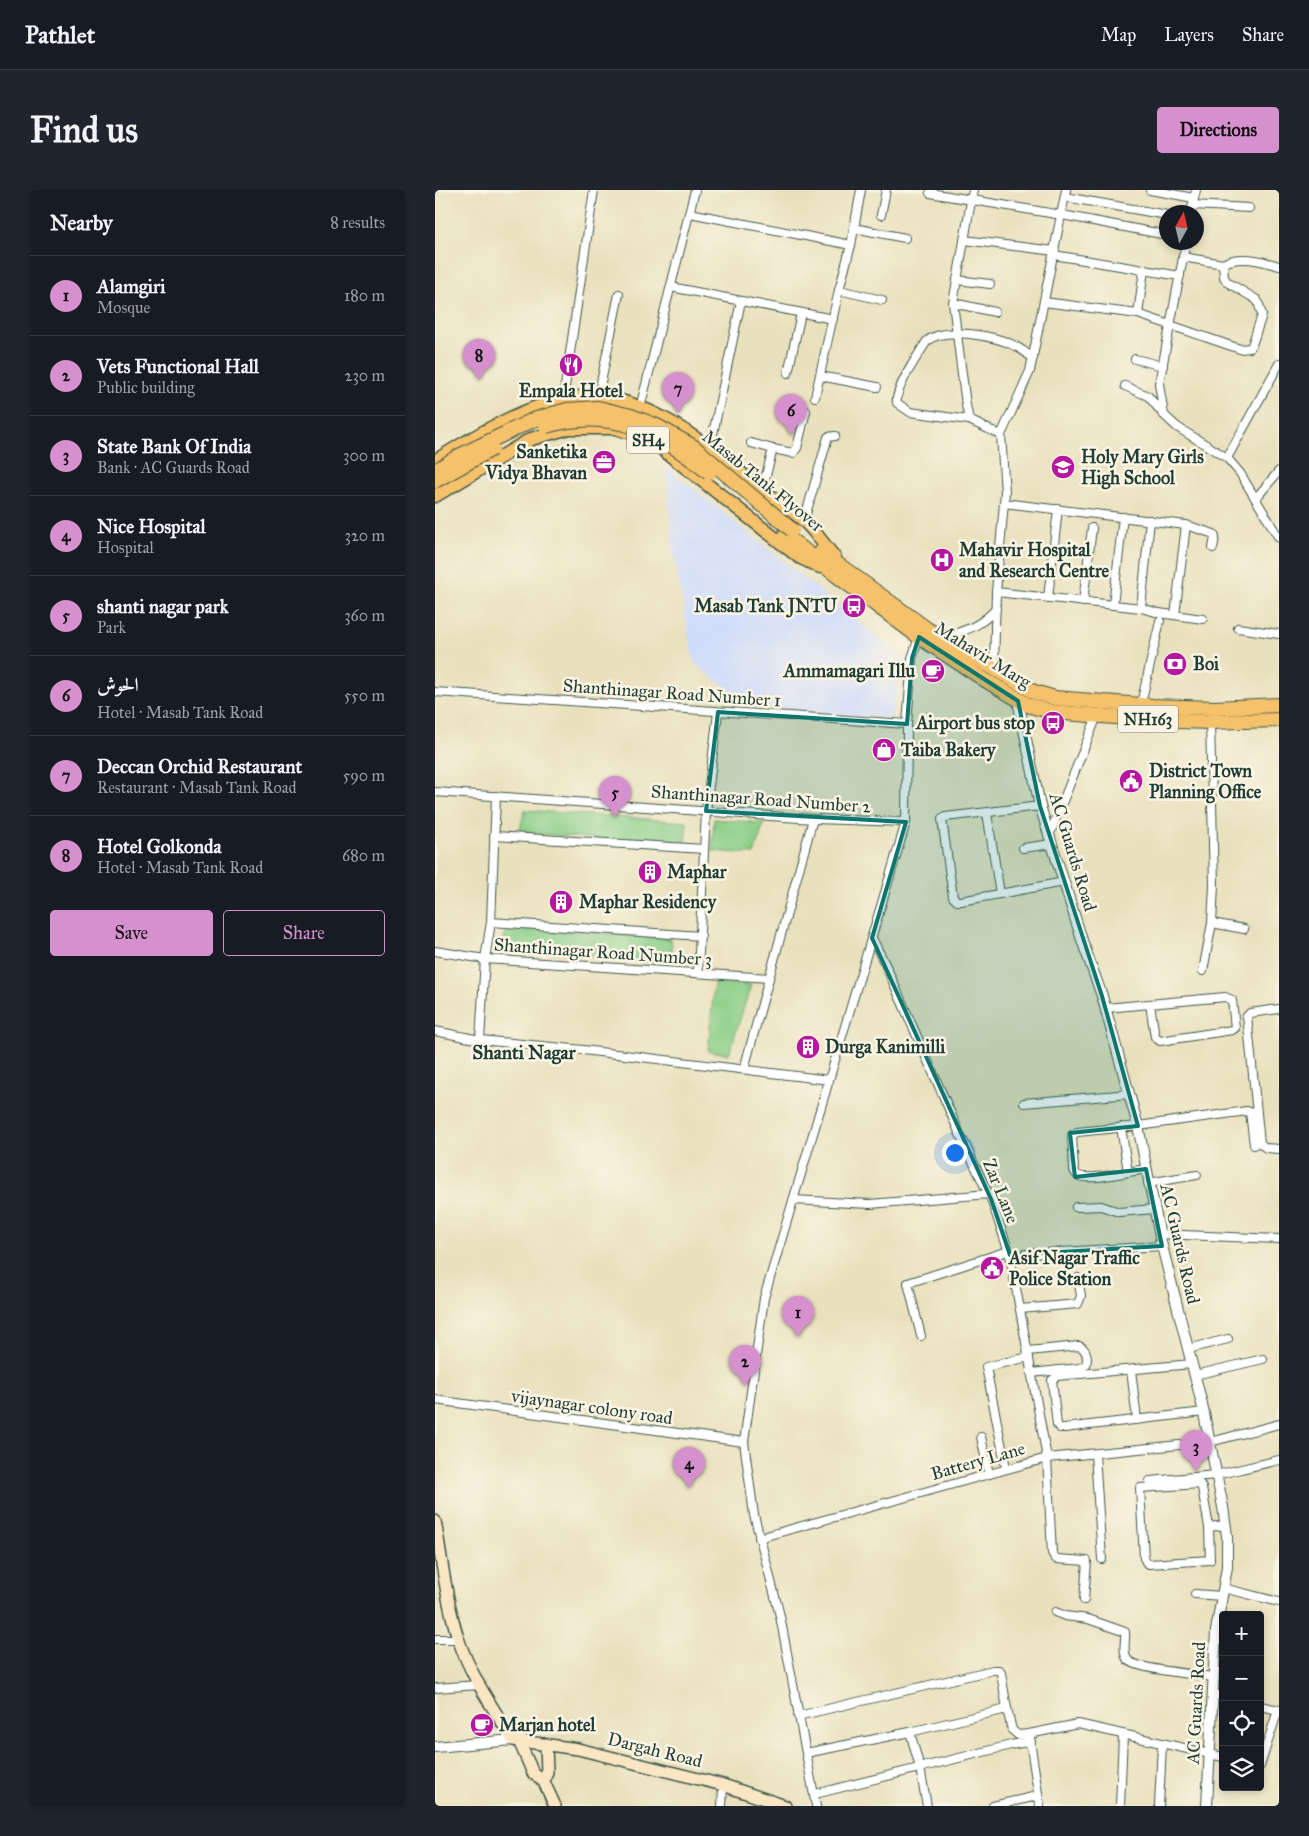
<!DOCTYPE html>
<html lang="en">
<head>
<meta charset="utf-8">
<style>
  body { margin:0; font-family:"IM FELL Great Primer",Amiri,serif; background:#20242c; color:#f1f3f6 }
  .controls { position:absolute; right:15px; bottom:15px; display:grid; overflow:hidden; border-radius:5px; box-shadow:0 2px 8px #0003 }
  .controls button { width:45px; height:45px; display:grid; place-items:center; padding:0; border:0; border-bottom:1px solid #363941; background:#171b24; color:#f1f3f6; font:25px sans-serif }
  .compass { position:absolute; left:724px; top:15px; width:45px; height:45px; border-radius:50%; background:#171b24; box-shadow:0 2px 8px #0003; rotate:8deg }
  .you { position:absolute; left:519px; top:962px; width:18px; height:18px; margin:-12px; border:4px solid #fff; border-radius:50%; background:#1a73e8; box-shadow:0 0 0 8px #1a73e833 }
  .badge { display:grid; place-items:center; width:32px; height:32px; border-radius:50%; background:#d690ce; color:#111; font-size:16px; font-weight:700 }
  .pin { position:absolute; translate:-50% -41px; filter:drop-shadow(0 1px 2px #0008) }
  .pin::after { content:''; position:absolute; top:26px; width:18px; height:15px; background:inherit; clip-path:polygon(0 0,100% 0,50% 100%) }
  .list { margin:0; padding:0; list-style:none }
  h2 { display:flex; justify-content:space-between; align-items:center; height:65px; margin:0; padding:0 20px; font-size:21px }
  h2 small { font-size:16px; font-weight:400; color:#9ea1a6 }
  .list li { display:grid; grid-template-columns:32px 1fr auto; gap:15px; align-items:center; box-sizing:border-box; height:80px; padding:0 20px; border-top:1px solid #363941 }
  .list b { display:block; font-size:19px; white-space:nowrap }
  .list p { margin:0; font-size:16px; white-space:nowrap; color:#9ea1a6 }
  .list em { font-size:16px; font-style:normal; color:#9ea1a6 }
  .actions { display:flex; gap:10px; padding:15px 20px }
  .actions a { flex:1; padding:11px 0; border:1px solid #d690ce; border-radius:5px; text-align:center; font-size:18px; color:#d690ce }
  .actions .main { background:#d690ce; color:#111 }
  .icon { flex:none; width:28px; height:28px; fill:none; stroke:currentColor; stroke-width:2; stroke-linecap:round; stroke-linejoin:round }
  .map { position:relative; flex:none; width:844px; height:1616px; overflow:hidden; border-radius:5px }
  header { display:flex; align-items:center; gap:30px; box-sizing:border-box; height:70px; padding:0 25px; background:#171b24; border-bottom:1px solid #363941 }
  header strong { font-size:24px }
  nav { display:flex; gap:28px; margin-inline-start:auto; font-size:18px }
  .intro { display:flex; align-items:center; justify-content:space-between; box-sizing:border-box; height:120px; padding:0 30px }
  h1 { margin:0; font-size:35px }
  .button { padding:12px 22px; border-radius:5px; background:#d690ce; color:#111; font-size:18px; font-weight:700 }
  main { display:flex; gap:30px; padding:0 30px }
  aside { flex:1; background:#171b24; border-radius:5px; box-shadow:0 2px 8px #0003 }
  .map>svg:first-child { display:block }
  .built { fill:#cddbfa }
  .green { fill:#8ace88; stroke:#54865e }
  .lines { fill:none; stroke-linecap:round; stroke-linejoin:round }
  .minor-casing { stroke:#3d5649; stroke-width:10 }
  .tertiary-casing { stroke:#3d5649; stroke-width:12 }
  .secondary-casing { stroke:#3d5649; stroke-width:14 }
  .primary-casing { stroke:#3d5649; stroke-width:15 }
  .trunk-casing { stroke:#3d5649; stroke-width:16 }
  .minor { stroke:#fff; stroke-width:8 }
  .tertiary { stroke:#fff; stroke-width:10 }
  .secondary { stroke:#fbe6c4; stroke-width:11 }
  .primary { stroke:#f5c16b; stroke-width:12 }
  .trunk { stroke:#f5c16b; stroke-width:14 }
  .trunk-bridge-casing { stroke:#3d5649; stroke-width:16; stroke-linecap:butt }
  .trunk-bridge { stroke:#f5c16b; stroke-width:14 }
  .marked { fill:#0f766e; fill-opacity:0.2; stroke:#0f766e; stroke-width:4; stroke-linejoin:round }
  .labels { text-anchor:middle; stroke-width:5; stroke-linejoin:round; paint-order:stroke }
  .shield { fill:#fcf5e5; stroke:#617469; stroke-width:1 }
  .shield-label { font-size:16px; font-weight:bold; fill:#1f3d34 }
  .poi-label { font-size:18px; font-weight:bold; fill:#1f3d34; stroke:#fcf5e5; text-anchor:start }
  .street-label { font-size:18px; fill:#1f3d34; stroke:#fcf5e5 }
  .neighbourhood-label { font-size:19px; font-weight:bold; fill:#1f3d34; stroke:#fcf5e5 }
</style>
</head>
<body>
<header>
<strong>Pathlet</strong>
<nav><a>Map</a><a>Layers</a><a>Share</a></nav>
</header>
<div class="intro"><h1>Find us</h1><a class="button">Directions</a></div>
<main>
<aside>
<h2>Nearby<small>8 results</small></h2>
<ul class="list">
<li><span class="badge">1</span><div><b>Alamgiri</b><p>Mosque</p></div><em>180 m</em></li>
<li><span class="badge">2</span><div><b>Vets Functional Hall</b><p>Public building</p></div><em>230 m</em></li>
<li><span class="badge">3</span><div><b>State Bank Of India</b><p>Bank · AC Guards Road</p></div><em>300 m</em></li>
<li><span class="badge">4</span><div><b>Nice Hospital</b><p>Hospital</p></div><em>320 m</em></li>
<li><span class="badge">5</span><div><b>shanti nagar park</b><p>Park</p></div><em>360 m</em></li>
<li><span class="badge">6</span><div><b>الحوش</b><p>Hotel · Masab Tank Road</p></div><em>550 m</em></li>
<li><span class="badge">7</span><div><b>Deccan Orchid Restaurant</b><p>Restaurant · Masab Tank Road</p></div><em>590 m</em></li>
<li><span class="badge">8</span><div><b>Hotel Golkonda</b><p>Hotel · Masab Tank Road</p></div><em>680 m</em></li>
</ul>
<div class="actions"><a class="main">Save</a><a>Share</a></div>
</aside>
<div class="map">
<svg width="844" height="1616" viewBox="0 0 844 1616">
  <rect width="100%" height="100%" fill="#fcf5e5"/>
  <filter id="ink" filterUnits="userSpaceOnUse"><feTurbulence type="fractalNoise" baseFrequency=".02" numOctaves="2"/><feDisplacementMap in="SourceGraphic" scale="10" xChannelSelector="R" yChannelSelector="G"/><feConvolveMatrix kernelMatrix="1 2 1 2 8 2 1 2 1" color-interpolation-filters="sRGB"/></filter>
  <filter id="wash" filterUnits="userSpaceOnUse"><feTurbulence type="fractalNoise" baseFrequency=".0096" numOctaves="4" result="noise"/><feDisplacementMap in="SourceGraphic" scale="20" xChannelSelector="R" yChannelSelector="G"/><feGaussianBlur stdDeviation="1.12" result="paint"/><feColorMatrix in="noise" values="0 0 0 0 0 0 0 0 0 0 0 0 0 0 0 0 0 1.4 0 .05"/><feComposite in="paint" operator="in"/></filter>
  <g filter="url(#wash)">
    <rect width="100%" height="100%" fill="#e9e1bd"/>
    <polygon class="built" points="231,277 469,468 456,528 318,517 259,474 238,360"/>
    <g class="green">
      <polygon points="90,620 252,632 250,657 84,642"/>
      <polygon points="279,629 329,633 319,664 277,661"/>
      <polygon points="71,736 236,749 239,774 67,758"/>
      <polygon points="279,793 316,795 294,864 273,861"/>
    </g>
  </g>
  <g filter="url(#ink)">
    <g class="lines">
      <g class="minor-casing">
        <g id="minor">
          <polyline points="538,0 518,113 531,215 534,230 566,245"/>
          <polyline points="715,0 759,8"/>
          <polyline points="495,3 627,25 732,45"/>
          <polyline points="630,7 732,25"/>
          <polyline points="758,15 814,18"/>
          <polyline points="756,22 761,0"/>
          <polyline points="255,23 416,55"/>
          <polyline points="446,25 451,0"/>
          <polyline points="419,38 470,48"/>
          <polyline points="529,50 620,61"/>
          <polyline points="751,52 724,194 729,225 742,237 792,268 805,283 844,348"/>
          <polyline points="619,65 745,86"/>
          <path d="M788 74C804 64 827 71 844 76"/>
          <polyline points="522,90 555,94"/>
          <polyline points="236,97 398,129"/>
          <polyline points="404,100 447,110"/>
          <polyline points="609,112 703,124 805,159 815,158 817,155 827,125 824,115 822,110 792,92 789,87 788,74 748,67"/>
          <polyline points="518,113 560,122"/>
          <polyline points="703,124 709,80"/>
          <polyline points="700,169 728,176"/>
          <polyline points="353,183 366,123"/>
          <polyline points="385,186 442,197"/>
          <polyline points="690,196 713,206 728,224"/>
          <polyline points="163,207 184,104"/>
          <polyline points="380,207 404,100 416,55 426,0"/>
          <polyline points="128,210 159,0"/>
          <polyline points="205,218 260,0"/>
          <path d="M534 230 475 222 462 213C459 200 484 163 492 151 510 136 563 146 582 157 588 160 593 165 598 168"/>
          <polyline points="316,253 338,259"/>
          <polyline points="275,258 306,111"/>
          <polyline points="792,268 844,174"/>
          <polyline points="327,300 338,259 358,263 362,258 371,221"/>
          <polyline points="821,308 844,281"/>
          <polyline points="569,313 751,335 779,344 780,347 778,358"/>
          <polyline points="369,331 393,247 400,246"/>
          <polyline points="561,402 706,418 724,423 768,429"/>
          <polyline points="613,408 623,319"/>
          <polyline points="648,412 657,338"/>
          <polyline points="678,415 688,327"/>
          <polyline points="706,418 715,330"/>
          <polyline points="740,425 751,335"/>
          <polyline points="803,438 844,444"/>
          <path d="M509 448C532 439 543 438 561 419"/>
          <polyline points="559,479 561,402 570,302 566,245 595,181 631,0"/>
          <polyline points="0,502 472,534"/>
          <polyline points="706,514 725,431"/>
          <polyline points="0,602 378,629 471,632"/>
          <polyline points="605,616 510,627 507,629 518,707 522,711 526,711 629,692"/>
          <polyline points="552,623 565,704"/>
          <polyline points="59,646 269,659"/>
          <polyline points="614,646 662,526"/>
          <polyline points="588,658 617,654"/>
          <polyline points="56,732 266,746"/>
          <polyline points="777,733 809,739"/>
          <polyline points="437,748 452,778 528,951 556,1009 575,1065 612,1268 617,1363 621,1369 652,1371 649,1410"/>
          <polyline points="0,761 50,769 334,788"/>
          <polyline points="768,781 777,733 779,695 775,532"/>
          <polyline points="263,783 271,621 283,522"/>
          <polyline points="671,818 790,807 797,810 800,838 797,840 725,851 720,847 715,814"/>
          <polyline points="844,819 815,823 812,826 825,953 831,958 844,959"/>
          <polyline points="0,841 45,850 148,860 394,890"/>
          <polyline points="45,850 50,769 56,732 61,606"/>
          <polyline points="309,879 378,629"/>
          <polyline points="589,913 695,904"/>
          <polyline points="686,937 693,982"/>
          <path d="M711 979C697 981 655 991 644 986 641 985 641 984 639 980L637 945 642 942 703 936 812 921 815 922 819 955"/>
          <polyline points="713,993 762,985"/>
          <polyline points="358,1010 435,1014 554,1004"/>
          <polyline points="641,1017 666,1016 684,1022 719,1019"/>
          <polyline points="725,1044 844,1049"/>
          <polyline points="575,1065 727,1056"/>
          <polyline points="585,1119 643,1114 646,1106 643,1088"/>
          <polyline points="486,1146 473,1093 573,1061"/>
          <polyline points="753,1159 793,1149"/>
          <path d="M593 1161 644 1156C652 1159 653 1167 651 1175L644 1178 596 1183"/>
          <polyline points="757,1174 622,1186 617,1190 622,1235 625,1238 629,1238 769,1222"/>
          <polyline points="696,1180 702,1230"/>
          <polyline points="760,1185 828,1169"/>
          <polyline points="0,1210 309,1252"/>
          <polyline points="546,1247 554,1284"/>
          <polyline points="660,1264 667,1369"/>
          <polyline points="571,1278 551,1177 594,1167"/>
          <polyline points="715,1291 781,1285 844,1270"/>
          <polyline points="774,1337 775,1370 714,1374 711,1372 709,1368 705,1298 765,1294 767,1298 774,1337 791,1335"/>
          <polyline points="324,1348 612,1268 775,1252 844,1234"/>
          <polyline points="788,1398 844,1412"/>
          <polyline points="760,1404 787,1406"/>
          <path d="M620 1422 630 1426 653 1429 690 1442C691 1451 687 1461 692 1469 698 1479 764 1485 779 1487"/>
          <polyline points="0,1449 24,1449"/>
          <polyline points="0,1498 44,1495"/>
          <polyline points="778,1504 788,1506"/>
          <polyline points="825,1516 844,1520"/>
          <polyline points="363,1526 558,1480 564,1480 566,1483 572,1519"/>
          <polyline points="475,1542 485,1578 492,1616"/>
          <polyline points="594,1544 643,1534 788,1567"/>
          <polyline points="371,1563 475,1542 572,1519 577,1540 583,1545 594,1544 605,1616"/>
          <polyline points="825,1576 843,1520"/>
          <polyline points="380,1604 576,1555 596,1551"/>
          <polyline points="287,1616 288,1595"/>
          <polyline points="381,1616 345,1426 319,1325 309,1252 329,1108 471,632 472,534 477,468 484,447"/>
          <polyline points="558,1616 602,1606"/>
          <polyline points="685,1616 688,1545"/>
          <polyline points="724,1616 727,1554"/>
        </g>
      </g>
      <g class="tertiary-casing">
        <g id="tertiary">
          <polyline points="583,511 605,616 647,750 667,806 703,936 727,1056 767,1214 788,1317 792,1346 792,1377 781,1441 772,1616"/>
          <polyline points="0,1557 78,1550"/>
        </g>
      </g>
      <g class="secondary-casing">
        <g id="secondary">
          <path d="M0 1331C7 1370 11 1410 23 1448 35 1485 58 1518 78 1550L143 1559 288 1595 350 1616"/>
          <polyline points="84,1551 98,1583 109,1592 120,1616"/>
          <polyline points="109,1592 112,1582 111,1554"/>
        </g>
      </g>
      <g class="primary-casing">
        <g id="primary">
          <path d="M0 271C37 247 93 214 137 208 208 197 274 258 326 299 340 310 356 319 369 331 380 341 390 356 400 368"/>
          <polyline points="0,306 96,249 134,238 181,238 217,251 364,367 385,377"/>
        </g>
      </g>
      <g class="trunk-casing">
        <g id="trunk">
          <polyline points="350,345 401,385 484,447 550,490 593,515 617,522 717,530 775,532 844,530"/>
          <polyline points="386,362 492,439 599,502 620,508 718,516 779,518 844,515"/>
        </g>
      </g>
      <use href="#minor" class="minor"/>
      <use href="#tertiary" class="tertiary"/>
      <use href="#secondary" class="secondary"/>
      <use href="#primary" class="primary"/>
      <use href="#trunk" class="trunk"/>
      <g class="trunk-bridge-casing">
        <g id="trunk-bridge">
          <path d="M111 236C178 217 223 241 274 283"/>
          <polyline points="0,281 24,266 98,230 132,220 163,218 196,226 222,236 259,257 357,340"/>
          <polyline points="0,291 57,259"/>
        </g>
      </g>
      <use href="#trunk-bridge" class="trunk-bridge"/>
    </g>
  </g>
  <path class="marked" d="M484 447 583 511 605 616 667 806 703 936 635 943 640 987 711 979 727 1056 575 1065 556 1009 437 748 471 632 271 621 283 522 472 534 477 468Z"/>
  <defs>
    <g id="restaurant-disc" transform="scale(1.25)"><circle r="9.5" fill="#b5179e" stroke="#fcf5e5"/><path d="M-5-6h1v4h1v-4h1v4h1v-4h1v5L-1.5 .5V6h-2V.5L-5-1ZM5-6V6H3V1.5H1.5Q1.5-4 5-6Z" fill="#fff"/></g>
    <g id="office-disc" transform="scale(1.25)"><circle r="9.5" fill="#b5179e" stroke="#fcf5e5"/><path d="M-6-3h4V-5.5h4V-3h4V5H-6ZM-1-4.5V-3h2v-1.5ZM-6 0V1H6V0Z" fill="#fff"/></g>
    <g id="school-disc" transform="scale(1.25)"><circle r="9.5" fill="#b5179e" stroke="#fcf5e5"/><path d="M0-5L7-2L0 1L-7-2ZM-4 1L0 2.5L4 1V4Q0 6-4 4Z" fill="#fff"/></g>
    <g id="hospital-disc" transform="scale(1.25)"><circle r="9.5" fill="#b5179e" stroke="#fcf5e5"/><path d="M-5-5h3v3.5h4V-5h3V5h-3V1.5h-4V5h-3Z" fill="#fff"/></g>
    <g id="bus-disc" transform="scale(1.25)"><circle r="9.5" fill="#b5179e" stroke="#fcf5e5"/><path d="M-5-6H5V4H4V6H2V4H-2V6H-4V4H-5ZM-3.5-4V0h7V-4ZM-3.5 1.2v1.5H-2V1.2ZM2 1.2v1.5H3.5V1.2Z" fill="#fff"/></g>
    <g id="bank-disc" transform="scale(1.25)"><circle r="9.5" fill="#b5179e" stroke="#fcf5e5"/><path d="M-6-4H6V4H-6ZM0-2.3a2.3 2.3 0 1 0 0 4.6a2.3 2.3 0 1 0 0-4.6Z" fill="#fff"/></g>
    <g id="cafe-disc" transform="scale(1.25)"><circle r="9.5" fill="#b5179e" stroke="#fcf5e5"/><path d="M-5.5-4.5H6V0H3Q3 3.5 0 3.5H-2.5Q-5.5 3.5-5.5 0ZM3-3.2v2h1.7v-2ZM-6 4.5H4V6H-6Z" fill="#fff"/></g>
    <g id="shop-disc" transform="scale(1.25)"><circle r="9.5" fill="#b5179e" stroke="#fcf5e5"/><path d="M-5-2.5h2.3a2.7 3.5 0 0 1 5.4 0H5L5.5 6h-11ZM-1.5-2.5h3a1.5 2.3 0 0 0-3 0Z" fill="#fff"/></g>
    <g id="civic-disc" transform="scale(1.25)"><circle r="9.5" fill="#b5179e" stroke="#fcf5e5"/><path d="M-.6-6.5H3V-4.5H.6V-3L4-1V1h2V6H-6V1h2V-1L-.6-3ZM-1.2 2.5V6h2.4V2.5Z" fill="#fff"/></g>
    <g id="building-disc" transform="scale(1.25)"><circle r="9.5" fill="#b5179e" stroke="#fcf5e5"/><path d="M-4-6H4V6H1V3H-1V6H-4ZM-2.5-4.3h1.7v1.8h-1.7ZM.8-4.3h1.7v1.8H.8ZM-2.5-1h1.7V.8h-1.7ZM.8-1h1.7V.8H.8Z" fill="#fff"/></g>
  </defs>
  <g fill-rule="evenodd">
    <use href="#restaurant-disc" x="136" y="175"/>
    <use href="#office-disc" x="169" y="272"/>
    <use href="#school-disc" x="628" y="277"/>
    <use href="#hospital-disc" x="507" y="370"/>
    <use href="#bus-disc" x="419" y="416"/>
    <use href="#bank-disc" x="740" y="474"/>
    <use href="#cafe-disc" x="498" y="481"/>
    <use href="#bus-disc" x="618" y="533"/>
    <use href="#shop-disc" x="449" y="560"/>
    <use href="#civic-disc" x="696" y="591"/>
    <use href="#building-disc" x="215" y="682"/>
    <use href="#building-disc" x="126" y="712"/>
    <use href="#building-disc" x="373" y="857"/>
    <use href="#civic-disc" x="557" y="1078"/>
    <use href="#cafe-disc" x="47" y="1535"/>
  </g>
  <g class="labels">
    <g class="shield">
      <rect x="192" y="236.5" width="42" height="27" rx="4"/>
      <rect x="683" y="515.5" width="60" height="27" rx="4"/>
    </g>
    <g class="shield-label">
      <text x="213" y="256">SH4</text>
      <text x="713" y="535">NH163</text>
    </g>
    <g class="poi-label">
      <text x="136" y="207" text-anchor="middle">Empala Hotel</text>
      <text x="152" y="268" text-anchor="end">Sanketika<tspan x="152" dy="21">Vidya Bhavan</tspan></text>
      <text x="646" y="273">Holy Mary Girls<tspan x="646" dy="21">High School</tspan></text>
      <text x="524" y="366">Mahavir Hospital<tspan x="524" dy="21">and Research Centre</tspan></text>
      <text x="402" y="422" text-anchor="end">Masab Tank JNTU</text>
      <text x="758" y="480">Boi</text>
      <text x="480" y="487" text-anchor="end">Ammamagari Illu</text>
      <text x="600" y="539" text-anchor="end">Airport bus stop</text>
      <text x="466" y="566">Taiba Bakery</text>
      <text x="714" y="587">District Town<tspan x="714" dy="21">Planning Office</tspan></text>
      <text x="232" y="688">Maphar</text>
      <text x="144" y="718">Maphar Residency</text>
      <text x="390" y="863">Durga Kanimilli</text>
      <text x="574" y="1074">Asif Nagar Traffic<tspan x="574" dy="21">Police Station</tspan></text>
      <text x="64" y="1541">Marjan hotel</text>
    </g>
    <g class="street-label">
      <text transform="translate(328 291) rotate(39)" y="6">Masab Tank Flyover</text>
      <text transform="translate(548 465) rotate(32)" y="6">Mahavir Marg</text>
      <text transform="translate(237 503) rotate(4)" y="6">Shanthinagar Road Number 1</text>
      <text transform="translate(326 609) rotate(4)" y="6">Shanthinagar Road Number 2</text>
      <text transform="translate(638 662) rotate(73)" y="6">AC Guards Road</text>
      <text transform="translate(168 762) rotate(4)" y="6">Shanthinagar Road Number 3</text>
      <text transform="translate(566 1001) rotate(68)" y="6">Zar Lane</text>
      <text transform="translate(745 1054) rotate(77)" y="6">AC Guards Road</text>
      <text transform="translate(157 1217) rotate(8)" y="6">vijaynagar colony road</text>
      <text transform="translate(543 1271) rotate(-16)" y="6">Battery Lane</text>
      <text transform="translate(761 1513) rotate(-87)" y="6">AC Guards Road</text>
      <text transform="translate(220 1560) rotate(14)" y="6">Dargah Road</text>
    </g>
    <g class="neighbourhood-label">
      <text x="89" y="869">Shanti Nagar</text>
    </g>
  </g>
</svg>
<div class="controls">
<button>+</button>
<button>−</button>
<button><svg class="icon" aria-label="locate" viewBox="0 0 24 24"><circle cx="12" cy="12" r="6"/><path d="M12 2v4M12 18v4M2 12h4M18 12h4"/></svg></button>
<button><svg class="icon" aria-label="layers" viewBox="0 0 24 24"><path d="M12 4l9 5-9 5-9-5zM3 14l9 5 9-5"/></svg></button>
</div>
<svg class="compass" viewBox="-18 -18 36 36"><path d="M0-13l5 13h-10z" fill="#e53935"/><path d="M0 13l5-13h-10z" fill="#9ea1a6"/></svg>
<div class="you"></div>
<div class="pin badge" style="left:363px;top:1147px">1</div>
<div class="pin badge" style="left:310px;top:1196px">2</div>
<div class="pin badge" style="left:761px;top:1281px">3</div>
<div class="pin badge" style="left:254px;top:1298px">4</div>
<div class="pin badge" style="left:180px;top:627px">5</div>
<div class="pin badge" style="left:356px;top:245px">6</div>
<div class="pin badge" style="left:243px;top:223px">7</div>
<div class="pin badge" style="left:44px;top:190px">8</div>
</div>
</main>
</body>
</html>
